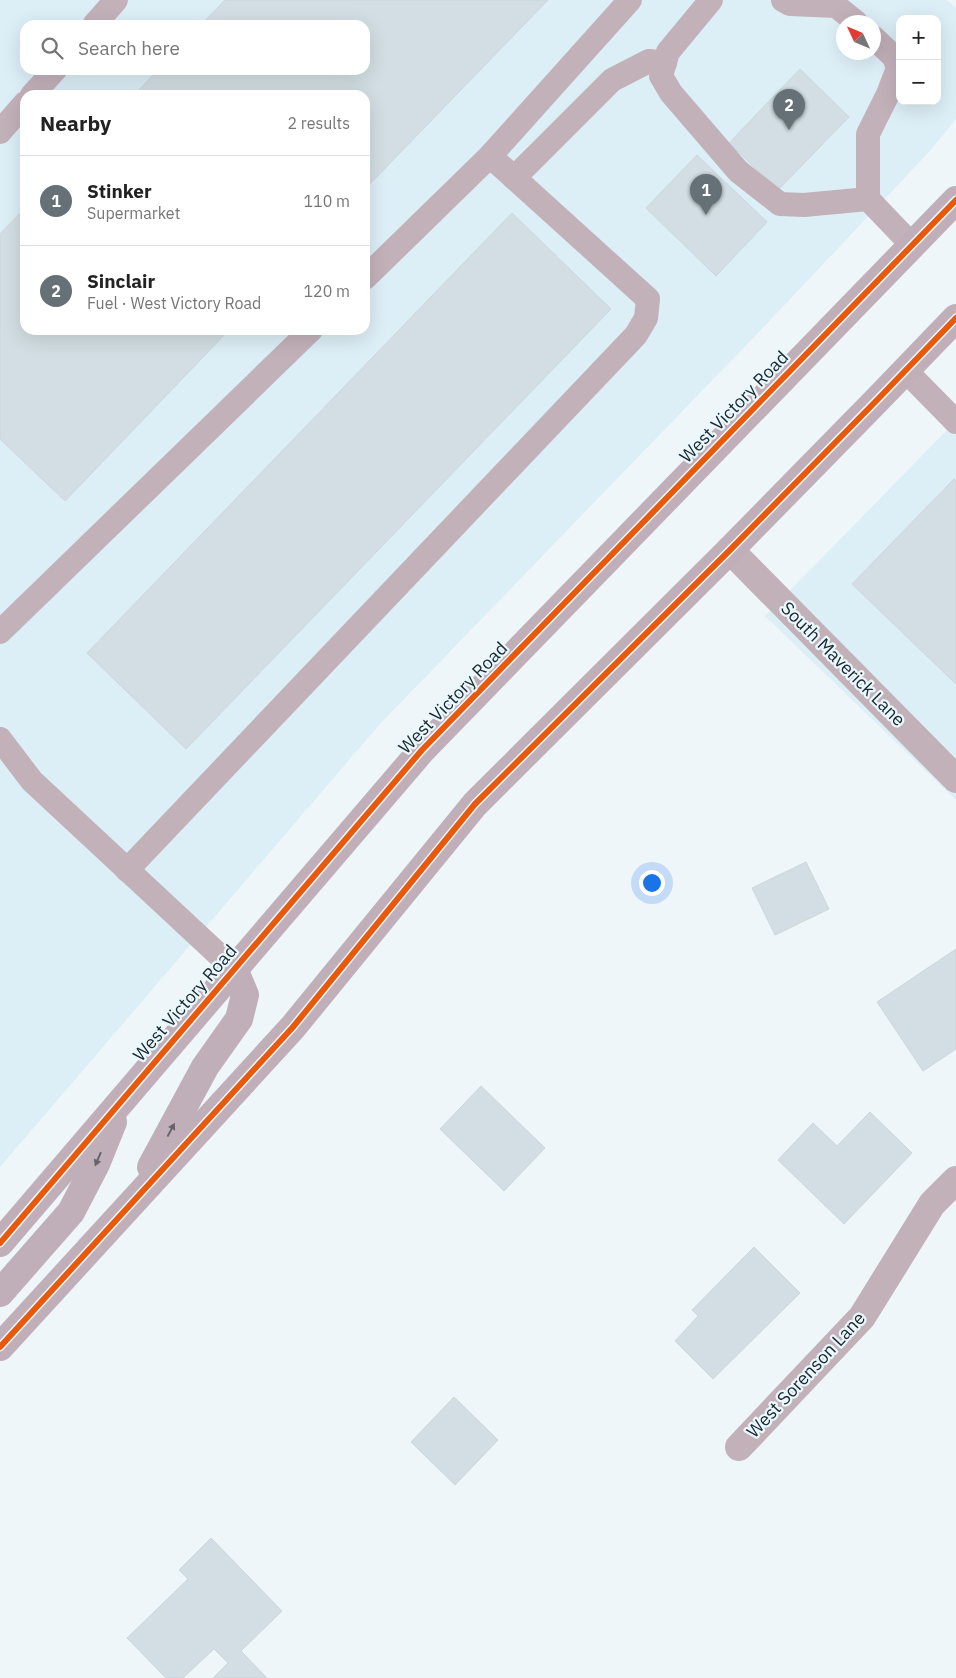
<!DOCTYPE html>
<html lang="en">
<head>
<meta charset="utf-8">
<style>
  body { margin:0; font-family:"IBM Plex Sans",sans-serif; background:#f6f6f6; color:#222 }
  .controls { position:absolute; right:15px; top:15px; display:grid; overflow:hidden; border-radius:10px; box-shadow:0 5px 20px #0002 }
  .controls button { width:45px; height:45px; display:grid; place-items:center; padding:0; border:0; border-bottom:1px solid #e0e0e0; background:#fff; color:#222; font:25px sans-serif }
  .compass { position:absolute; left:836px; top:15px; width:45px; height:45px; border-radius:50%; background:#fff; box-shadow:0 5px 20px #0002; rotate:314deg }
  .you { position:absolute; left:651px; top:882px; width:18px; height:18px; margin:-12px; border:4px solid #fff; border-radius:50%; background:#1a73e8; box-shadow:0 0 0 8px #1a73e833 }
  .badge { display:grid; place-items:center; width:32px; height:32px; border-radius:50%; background:#657176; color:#fff; font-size:16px; font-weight:700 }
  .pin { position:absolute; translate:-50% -41px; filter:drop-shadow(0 1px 2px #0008) }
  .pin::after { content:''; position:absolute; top:26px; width:18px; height:15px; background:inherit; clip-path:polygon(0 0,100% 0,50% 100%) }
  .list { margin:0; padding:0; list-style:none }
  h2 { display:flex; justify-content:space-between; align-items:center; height:65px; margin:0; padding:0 20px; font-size:21px }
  h2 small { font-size:16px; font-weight:400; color:#767676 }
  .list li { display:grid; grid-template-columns:32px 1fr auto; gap:15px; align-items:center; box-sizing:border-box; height:90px; padding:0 20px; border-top:1px solid #e0e0e0 }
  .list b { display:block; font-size:19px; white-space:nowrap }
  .list p { margin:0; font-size:16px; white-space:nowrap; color:#767676 }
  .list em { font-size:16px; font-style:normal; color:#767676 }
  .icon { flex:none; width:28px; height:28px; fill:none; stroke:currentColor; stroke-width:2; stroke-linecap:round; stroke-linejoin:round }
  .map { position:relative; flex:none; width:956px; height:1678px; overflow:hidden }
  .search { position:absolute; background:#fff; box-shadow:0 5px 20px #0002; left:20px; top:20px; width:350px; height:55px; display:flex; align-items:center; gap:12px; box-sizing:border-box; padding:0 18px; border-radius:15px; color:#767676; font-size:19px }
  .panel { position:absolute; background:#fff; box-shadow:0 5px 20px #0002; left:20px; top:90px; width:350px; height:245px; border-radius:15px }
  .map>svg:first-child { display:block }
  .built { fill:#dceef6; fill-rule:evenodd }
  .building { fill:#d2dee3; stroke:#ccd6db }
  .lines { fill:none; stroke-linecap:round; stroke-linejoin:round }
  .lane { stroke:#c3b1ba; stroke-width:24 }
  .street { stroke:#c3b1ba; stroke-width:28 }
  .secondary { stroke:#c0afb9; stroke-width:28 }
  .cycleway-casing { stroke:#eaf8fe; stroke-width:9 }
  .cycleway { stroke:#e8590c; stroke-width:6 }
  .oneway { fill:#65656d }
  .labels { text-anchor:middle; stroke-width:4.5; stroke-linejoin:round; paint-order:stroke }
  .street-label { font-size:18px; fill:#1b292f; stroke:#eaf8fe }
</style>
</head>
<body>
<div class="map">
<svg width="956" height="1678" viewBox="0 0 956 1678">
  <rect width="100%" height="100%" fill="#eef6fa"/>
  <g class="built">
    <path d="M0 0H947L956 8V119L930 151 756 335 379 725 0 1167ZM900 19H937V101H900ZM844 22H874V52H844ZM25 25H365V70H25ZM25 95H365V330H25Z"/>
    <polygon points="956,421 956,800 765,616"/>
  </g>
  <g class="building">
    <polygon points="225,0 548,0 365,189 365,95 134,95 158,70 365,70 365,25 201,25"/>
    <polygon points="800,69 849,117 778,190 729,143"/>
    <polygon points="697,155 767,222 716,276 646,208"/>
    <polygon points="25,208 25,330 229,330 65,501 0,439 0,234"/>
    <polygon points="512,213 611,309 186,749 87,653"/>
    <polygon points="954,479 956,481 956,684 852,584"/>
    <polygon points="806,862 829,909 775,935 752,888"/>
    <polygon points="956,949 956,1049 923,1071 877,1002"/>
    <polygon points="481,1086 545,1148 504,1191 440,1129"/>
    <polygon points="870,1112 912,1153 844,1224 778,1160 813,1123 837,1146"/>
    <polygon points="754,1247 800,1293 713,1379 675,1341 698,1316 692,1310"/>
    <polygon points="454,1397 498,1440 455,1485 411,1442"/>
    <polygon points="211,1538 282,1611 241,1651 267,1678 213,1678 228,1663 214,1649 183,1678 166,1678 127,1638 188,1579 179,1570"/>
  </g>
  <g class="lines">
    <g class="lane">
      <polyline points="711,0 668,52 661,76 671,93 738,171 780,204 804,205 868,199"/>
      <polyline points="783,0 790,4 836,6 856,22"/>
      <polyline points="94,25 116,0"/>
      <polyline points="874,38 894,57 898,68 888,94 868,134 868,199 912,245"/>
      <polyline points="32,95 55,70"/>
      <polyline points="0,132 25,103"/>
      <polyline points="514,178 612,80 649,61 665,63"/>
      <polyline points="365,278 490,156 630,0"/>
      <polyline points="905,370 956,422"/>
      <polyline points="0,632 311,330"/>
      <polyline points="0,739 32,781 234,969"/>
      <polyline points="127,870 636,335 646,318 648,299 490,156"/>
    </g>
    <g class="street">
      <polyline points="730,550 956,779"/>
      <polyline points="739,1447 862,1317 932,1204 956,1180"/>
    </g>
    <g class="secondary">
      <polyline points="151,1167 205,1067 239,1019 245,995 234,969"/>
      <polyline points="0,1243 422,750 956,200"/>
      <polyline points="0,1293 71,1212 96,1164 113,1122"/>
      <polyline points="0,1347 293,1027 475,804 730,550 878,399 956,318"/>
    </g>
    <g class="cycleway-casing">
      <g id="cycleway">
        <polyline points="0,1243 422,750 956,200"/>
        <polyline points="0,1347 293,1027 475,804 730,550 878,399 956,318"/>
      </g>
    </g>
    <use href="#cycleway" class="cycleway"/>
  </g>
  <defs><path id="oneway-solid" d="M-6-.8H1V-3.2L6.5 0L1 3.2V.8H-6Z" transform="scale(1.25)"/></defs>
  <g class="oneway">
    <use href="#oneway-solid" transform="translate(171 1130) rotate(-62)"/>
    <use href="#oneway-solid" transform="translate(98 1159) rotate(113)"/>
  </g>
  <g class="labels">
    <g class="street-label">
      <text transform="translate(734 407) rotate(-46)" y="6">West Victory Road</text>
      <text transform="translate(843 664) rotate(45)" y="6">South Maverick Lane</text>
      <text transform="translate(453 698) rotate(-46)" y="6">West Victory Road</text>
      <text transform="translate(185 1003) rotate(-49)" y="6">West Victory Road</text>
      <text transform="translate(806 1375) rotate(-47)" y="6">West Sorenson Lane</text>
    </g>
  </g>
</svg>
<div class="controls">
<button>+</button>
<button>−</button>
</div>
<svg class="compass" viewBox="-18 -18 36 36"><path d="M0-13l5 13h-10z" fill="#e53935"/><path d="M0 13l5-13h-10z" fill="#767676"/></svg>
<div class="you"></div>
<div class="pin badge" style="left:706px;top:215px">1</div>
<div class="pin badge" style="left:789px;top:130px">2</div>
<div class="search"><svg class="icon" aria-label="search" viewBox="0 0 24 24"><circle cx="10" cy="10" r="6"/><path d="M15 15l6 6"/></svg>Search here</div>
<section class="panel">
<h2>Nearby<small>2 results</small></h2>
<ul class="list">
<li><span class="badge">1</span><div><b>Stinker</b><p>Supermarket</p></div><em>110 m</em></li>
<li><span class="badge">2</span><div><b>Sinclair</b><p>Fuel · West Victory Road</p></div><em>120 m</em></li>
</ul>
</section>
</div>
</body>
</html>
